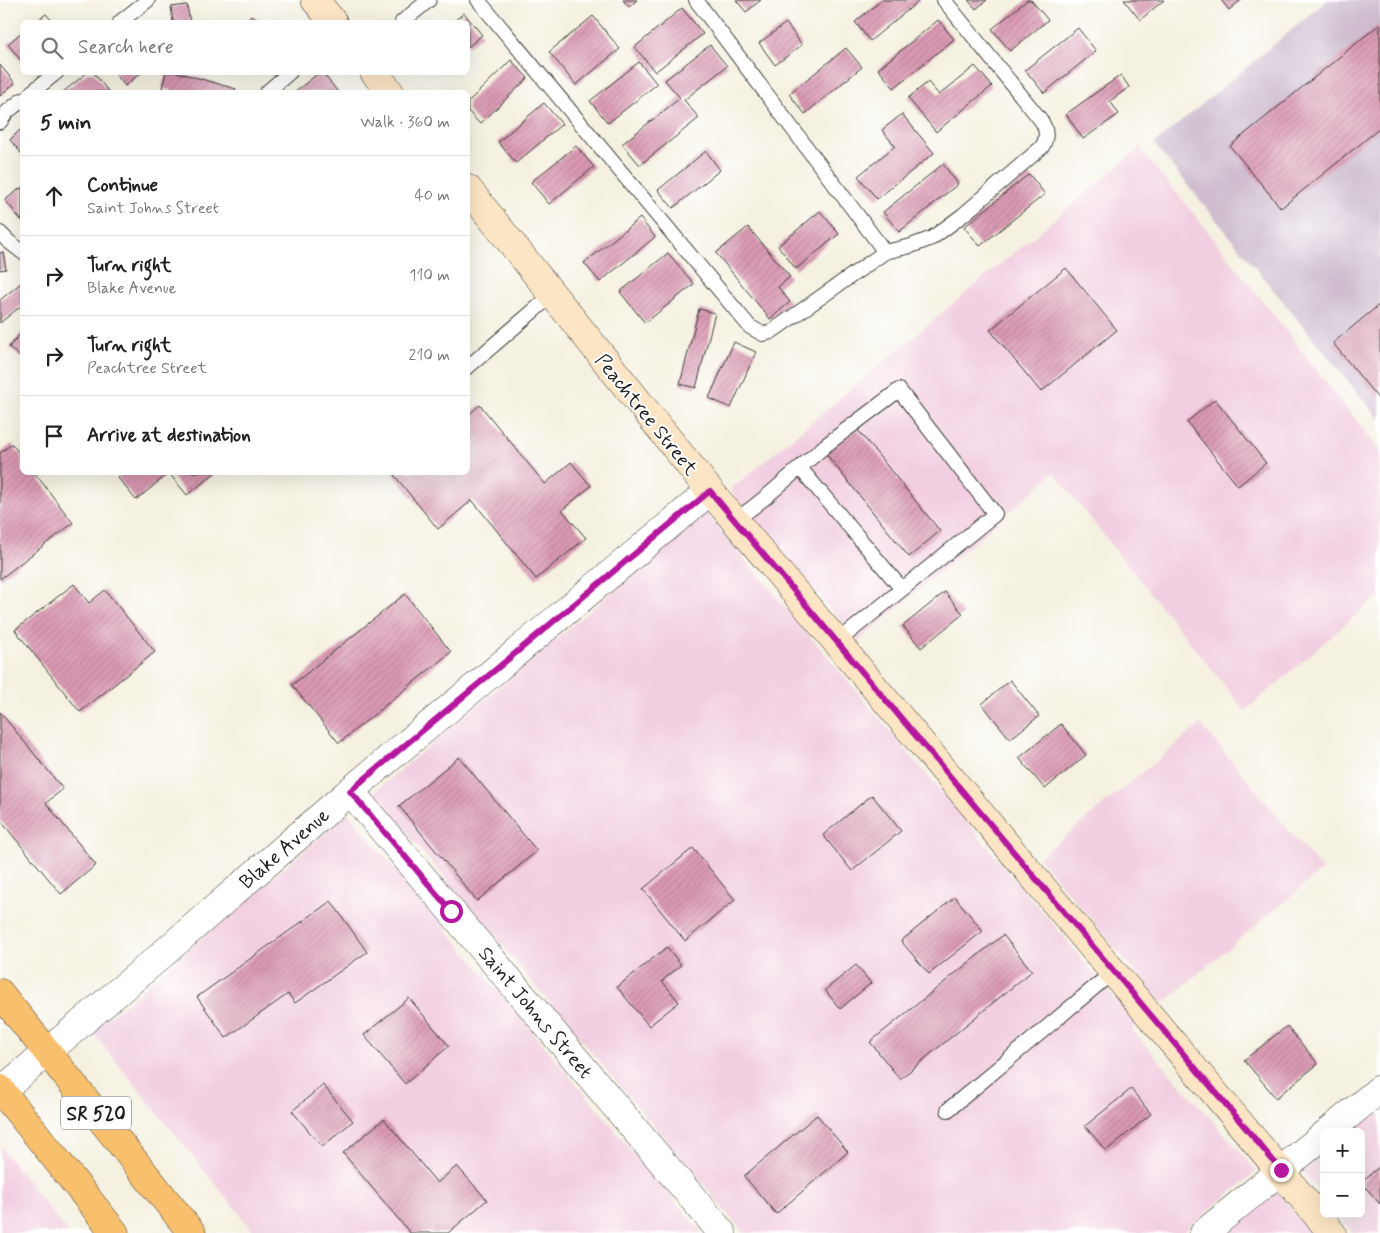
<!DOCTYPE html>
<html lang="en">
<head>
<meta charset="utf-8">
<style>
  body { margin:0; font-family:Mynerve,sans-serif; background:#f6f6f6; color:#222 }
  .controls { position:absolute; right:15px; bottom:15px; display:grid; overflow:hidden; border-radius:8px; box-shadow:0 5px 20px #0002 }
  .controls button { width:45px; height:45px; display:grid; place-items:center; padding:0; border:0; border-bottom:1px solid #e0e0e0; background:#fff; color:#222; font:25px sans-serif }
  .stop { position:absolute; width:15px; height:15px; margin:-11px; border:4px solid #b5179e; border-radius:50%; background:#fff }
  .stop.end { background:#b5179e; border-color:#fff; box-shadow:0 1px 5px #0008 }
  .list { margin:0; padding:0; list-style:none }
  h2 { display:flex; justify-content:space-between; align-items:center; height:65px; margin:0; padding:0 20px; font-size:21px }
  h2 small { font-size:16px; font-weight:400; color:#767676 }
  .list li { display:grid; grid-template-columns:32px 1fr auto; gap:15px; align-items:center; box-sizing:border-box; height:80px; padding:0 20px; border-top:1px solid #e0e0e0 }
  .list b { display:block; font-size:19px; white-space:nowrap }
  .list p { margin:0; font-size:16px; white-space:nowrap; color:#767676 }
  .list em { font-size:16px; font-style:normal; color:#767676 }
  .icon { flex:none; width:28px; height:28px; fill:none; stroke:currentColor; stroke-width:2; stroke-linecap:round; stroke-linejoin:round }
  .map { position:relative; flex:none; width:1380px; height:1233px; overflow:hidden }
  .search { position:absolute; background:#fff; box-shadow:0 5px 20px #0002; left:20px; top:20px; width:450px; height:55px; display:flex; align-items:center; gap:12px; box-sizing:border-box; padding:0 18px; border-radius:8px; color:#767676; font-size:19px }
  .panel { position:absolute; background:#fff; box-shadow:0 5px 20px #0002; left:20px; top:90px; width:450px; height:385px; border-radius:8px }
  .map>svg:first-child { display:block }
  .built { fill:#f2cfe0 }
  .industrial { fill:#cfbdcf }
  .building { fill:url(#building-hatch) }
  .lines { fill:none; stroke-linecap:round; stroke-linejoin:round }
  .lane-casing { stroke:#3c3c39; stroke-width:16 }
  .street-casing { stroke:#3c3c39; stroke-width:29 }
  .secondary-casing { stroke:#3c3c39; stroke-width:29 }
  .primary-casing { stroke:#3c3c39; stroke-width:29 }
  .lane { stroke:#fff; stroke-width:14 }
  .street { stroke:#fff; stroke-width:28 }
  .secondary { stroke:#fce5c4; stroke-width:28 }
  .primary { stroke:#f8bf6c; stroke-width:28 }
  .route { stroke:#b5179e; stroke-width:6 }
  .labels { text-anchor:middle; stroke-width:4; stroke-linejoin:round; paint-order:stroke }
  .shield { fill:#fff; stroke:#606060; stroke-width:1 }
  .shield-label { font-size:19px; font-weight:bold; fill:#1c1c1c }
  .street-label { font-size:20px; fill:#1c1c1c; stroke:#fff }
</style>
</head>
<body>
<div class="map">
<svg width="1380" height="1233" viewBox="0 0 1380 1233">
  <defs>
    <pattern id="building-hatch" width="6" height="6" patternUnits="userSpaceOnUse" patternTransform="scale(1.25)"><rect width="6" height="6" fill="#da99b3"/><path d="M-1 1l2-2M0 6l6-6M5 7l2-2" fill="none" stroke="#ba8399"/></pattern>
  </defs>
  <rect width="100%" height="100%" fill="#fff"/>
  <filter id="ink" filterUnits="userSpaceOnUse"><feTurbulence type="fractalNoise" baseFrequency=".02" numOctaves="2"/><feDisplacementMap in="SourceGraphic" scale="10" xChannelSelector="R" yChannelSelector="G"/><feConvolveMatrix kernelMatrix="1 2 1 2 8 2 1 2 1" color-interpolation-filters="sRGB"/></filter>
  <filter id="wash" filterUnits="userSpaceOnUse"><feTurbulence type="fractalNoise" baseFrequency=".0096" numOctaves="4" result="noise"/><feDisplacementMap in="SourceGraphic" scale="20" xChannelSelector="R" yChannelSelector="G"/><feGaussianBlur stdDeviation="1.12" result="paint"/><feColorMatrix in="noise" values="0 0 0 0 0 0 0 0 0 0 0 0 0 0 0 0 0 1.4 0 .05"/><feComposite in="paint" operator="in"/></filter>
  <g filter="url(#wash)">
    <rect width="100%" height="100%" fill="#f4f1e0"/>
    <g class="built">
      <polygon points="1141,147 1143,153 1207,230 1380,451 1380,600 1377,597 1245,711 1054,473 858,642 730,490"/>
      <polygon points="706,513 1137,1024 1132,1030 1257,1171 1182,1233 744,1233 373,793"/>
      <polygon points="1201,724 1322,870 1162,1004 1039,858"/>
      <polygon points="348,813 702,1233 255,1233 92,1032"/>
      <polygon points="1380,1108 1380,1233 1353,1233 1338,1214 1361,1214 1361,1132 1350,1132"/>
      <polygon points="0,1146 68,1233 0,1233"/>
      <polygon points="1324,1153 1324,1197 1302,1171"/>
      <polygon points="1277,1191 1311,1233 1227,1233"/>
    </g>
    <polygon class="industrial" points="1328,0 1380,0 1380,420 1154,144"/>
    <g id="blocks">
      <g class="building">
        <polygon points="623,0 637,0 629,7"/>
        <polygon points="736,0 761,0 746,12"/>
        <polygon points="882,0 920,0 870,41 855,22"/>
        <polygon points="968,0 987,0 976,9"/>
        <polygon points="1027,0 1031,0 1048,20 1010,51 992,29"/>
        <polygon points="1124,0 1164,0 1140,20"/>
        <polygon points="1221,0 1241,0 1229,10"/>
        <polygon points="187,5 190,22 173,22 171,7"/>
        <polygon points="682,8 703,34 655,72 635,47"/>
        <polygon points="464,13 482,35 468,47 468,22 453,22"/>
        <polygon points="46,14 53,22 35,22"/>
        <polygon points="251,16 264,22 247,22"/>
        <polygon points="593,16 620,49 576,85 549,52"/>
        <polygon points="938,20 954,39 894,88 878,69"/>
        <polygon points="786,23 802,45 775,65 759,43"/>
        <polygon points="1380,24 1380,128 1281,208 1230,146"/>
        <polygon points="1078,28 1096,51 1044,93 1025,70"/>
        <polygon points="22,32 22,62 8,44"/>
        <polygon points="710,45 727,66 684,100 699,118 640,165 622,144 680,98 665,80"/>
        <polygon points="846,48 862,67 805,114 789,94"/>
        <polygon points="511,60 528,78 480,124 468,111 468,102"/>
        <polygon points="639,62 657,84 608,123 590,101"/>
        <polygon points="0,65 15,83 0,96"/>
        <polygon points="975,66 992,86 936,132 908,98 928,82 939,95"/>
        <polygon points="88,72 93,72 109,92 63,92"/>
        <polygon points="114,72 142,72 125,86"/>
        <polygon points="166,72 177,72 236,89 235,92 177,92 162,88"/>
        <polygon points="320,72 322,72 338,92 297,92 296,91"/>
        <polygon points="1121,75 1129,87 1110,101 1119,114 1083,139 1066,114"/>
        <polygon points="544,103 562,124 516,163 498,142"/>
        <polygon points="902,114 934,153 877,199 858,176 895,146 882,130"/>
        <polygon points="22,128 22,154 10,140"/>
        <polygon points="576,146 594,167 549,204 531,182"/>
        <polygon points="706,151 720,170 673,208 658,190"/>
        <polygon points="943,164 958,184 899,232 883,212"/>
        <polygon points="1029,174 1045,194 980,246 964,227"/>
        <polygon points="22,187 22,221 5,200"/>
        <polygon points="820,211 839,234 796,269 778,246"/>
        <polygon points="640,218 655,237 600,282 584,263"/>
        <polygon points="748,227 790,277 778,287 790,302 770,319 716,253"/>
        <polygon points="3,252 6,269 0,270 0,253"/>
        <polygon points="668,253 694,284 645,323 620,292"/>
        <polygon points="1066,268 1117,330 1041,392 990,330"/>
        <polygon points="22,282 22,305 0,323 0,300"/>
        <polygon points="1380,304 1380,401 1333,343"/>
        <polygon points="699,309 715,313 696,388 680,384"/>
        <polygon points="22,332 22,359 9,347"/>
        <polygon points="734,342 756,352 731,408 709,398"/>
        <polygon points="1215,399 1266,463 1238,486 1187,422"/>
        <polygon points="480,405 545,484 571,462 591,486 562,510 586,538 536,579 472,500 438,529 394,475 397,472 468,472 468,415"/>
        <polygon points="857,429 940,531 909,557 826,454"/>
        <polygon points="12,444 22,457 22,472 34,472 73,523 0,579 0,453"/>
        <polygon points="125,472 216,472 187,495 169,473 136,500 118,478"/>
        <polygon points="74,584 89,603 105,590 155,652 80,712 15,630"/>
        <polygon points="945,592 963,614 921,648 903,626"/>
        <polygon points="405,594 451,652 339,743 292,685"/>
        <polygon points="1010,680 1039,716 1010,739 982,704"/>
        <polygon points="0,712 63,789 46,803 96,865 61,894 0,820"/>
        <polygon points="1061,724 1086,755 1045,789 1019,758"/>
        <polygon points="459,757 537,851 477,901 399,806"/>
        <polygon points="872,795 901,831 852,871 823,835"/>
        <polygon points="693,848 735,900 685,941 643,889"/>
        <polygon points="955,897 983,931 929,974 901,941"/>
        <polygon points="331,901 367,952 295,1003 288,994 226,1038 197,997"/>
        <polygon points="1003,935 1032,971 900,1079 870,1042"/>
        <polygon points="667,947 681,965 662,981 679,1002 649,1026 617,987"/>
        <polygon points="856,965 871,983 840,1009 825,990"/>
        <polygon points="409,998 449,1046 405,1084 364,1035"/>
        <polygon points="1287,1026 1318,1064 1276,1098 1244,1060"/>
        <polygon points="323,1085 353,1121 322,1147 292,1111"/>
        <polygon points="1131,1089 1151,1114 1106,1151 1085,1126"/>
        <polygon points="817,1115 848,1152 776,1214 744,1176"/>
        <polygon points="384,1119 437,1183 457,1166 487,1200 448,1233 410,1233 343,1153"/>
        <polygon points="1380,1166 1380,1204 1361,1182"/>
      </g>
    </g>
  </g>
  <g filter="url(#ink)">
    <use href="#blocks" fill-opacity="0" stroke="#3c3c39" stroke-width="1"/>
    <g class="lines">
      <g class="lane-casing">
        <g id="lane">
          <polyline points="478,0 750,327 763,334 771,332 885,252 696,0"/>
          <polyline points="120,22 148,0"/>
          <polyline points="402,22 429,0"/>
          <polyline points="32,92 57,72"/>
          <polyline points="267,92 290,72"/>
          <polyline points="0,122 7,112 22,100"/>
          <polyline points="0,233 8,241 22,252"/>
          <path d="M885 252 911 246 932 238 963 215 1042 147C1048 137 1047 129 1040 119L944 0"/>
          <polyline points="468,367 552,295"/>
          <polyline points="800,468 902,589"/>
          <polyline points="735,521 766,497 826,445 899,390 995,514 837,642"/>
          <polyline points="948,1110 1114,971"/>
        </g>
      </g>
      <g class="street-casing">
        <g id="street">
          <polyline points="350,791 722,1233"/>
          <polyline points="0,1092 158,958 350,791 710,491"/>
          <polyline points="1328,1132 1380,1089"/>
          <polyline points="1204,1233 1324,1135"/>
        </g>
      </g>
      <g class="secondary-casing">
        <g id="secondary">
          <polyline points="315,0 333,22"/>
          <polyline points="374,72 390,92"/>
          <polyline points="468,189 710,491 1332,1233"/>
        </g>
      </g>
      <g class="primary-casing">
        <g id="primary">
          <polyline points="0,993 192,1233"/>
          <polyline points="0,1089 115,1233"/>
        </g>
      </g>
      <use href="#lane" class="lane"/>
      <use href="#street" class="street"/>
      <use href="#secondary" class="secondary"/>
      <use href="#primary" class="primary"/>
    </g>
  </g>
  <g class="lines" filter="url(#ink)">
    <polyline class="route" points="451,911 350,791 710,491 1281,1170"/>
  </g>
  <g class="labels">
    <rect class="shield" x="61" y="1096.5" width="70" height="33" rx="4"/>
    <g class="shield-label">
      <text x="96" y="1120">SR 520</text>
    </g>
    <g class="street-label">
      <text transform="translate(647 414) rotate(51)" y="7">Peachtree Street</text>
      <text transform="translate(284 848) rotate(-41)" y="7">Blake Avenue</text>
      <text transform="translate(536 1012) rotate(50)" y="7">Saint Johns Street</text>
    </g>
  </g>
</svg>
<div class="controls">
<button>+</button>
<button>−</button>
</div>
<div class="stop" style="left:451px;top:911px"></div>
<div class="stop end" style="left:1281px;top:1170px"></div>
<div class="search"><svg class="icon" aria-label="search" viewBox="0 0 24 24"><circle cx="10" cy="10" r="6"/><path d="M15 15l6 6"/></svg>Search here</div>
<section class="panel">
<h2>5 min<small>Walk · 360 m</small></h2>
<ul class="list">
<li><svg class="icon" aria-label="ahead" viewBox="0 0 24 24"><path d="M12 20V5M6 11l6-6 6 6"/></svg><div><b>Continue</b><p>Saint Johns Street</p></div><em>40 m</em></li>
<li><svg class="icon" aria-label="right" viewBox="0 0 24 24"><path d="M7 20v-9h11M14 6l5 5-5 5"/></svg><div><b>Turn right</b><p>Blake Avenue</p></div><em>110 m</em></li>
<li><svg class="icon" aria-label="right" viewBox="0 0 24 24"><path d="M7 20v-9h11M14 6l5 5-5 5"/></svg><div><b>Turn right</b><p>Peachtree Street</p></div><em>210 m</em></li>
<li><svg class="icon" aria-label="arrive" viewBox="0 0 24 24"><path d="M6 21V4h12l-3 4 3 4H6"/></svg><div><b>Arrive at destination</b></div></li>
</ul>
</section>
</div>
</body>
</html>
